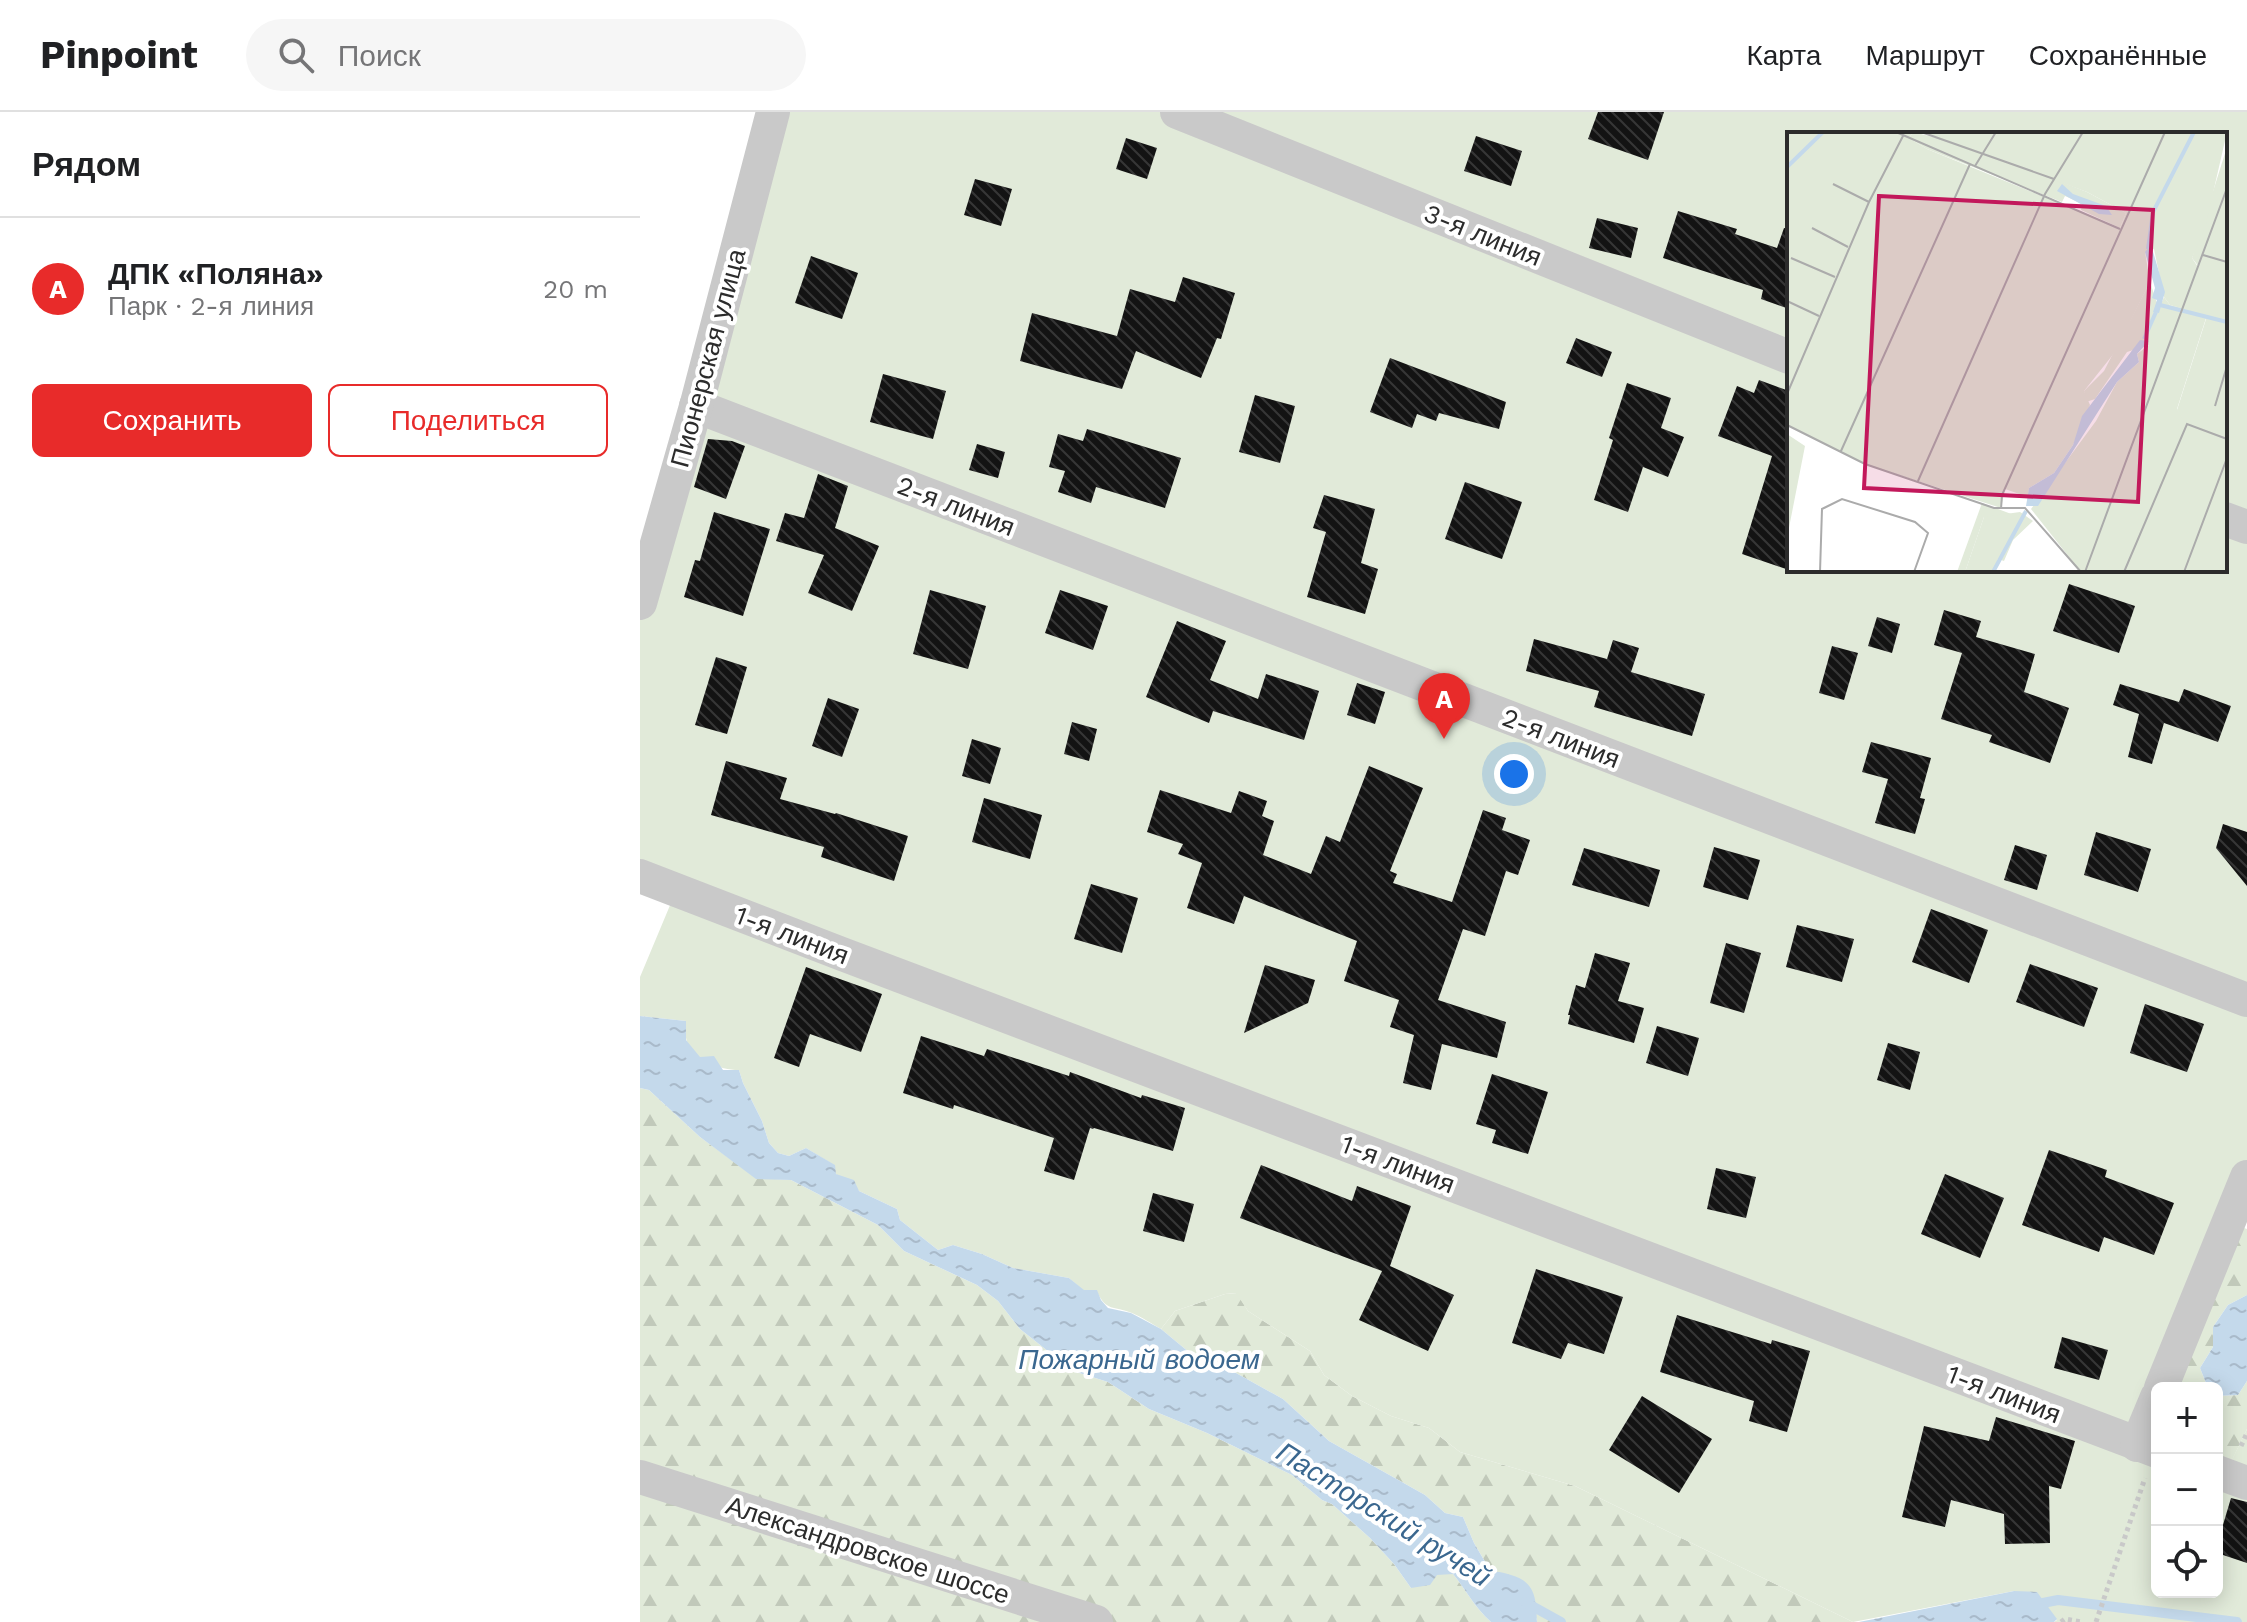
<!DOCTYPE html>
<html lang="ru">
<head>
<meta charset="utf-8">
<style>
  body { margin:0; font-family:"Work Sans",sans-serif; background:#f6f6f6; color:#202124 }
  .controls { position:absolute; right:24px; bottom:24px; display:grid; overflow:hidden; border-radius:12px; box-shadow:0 4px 20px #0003 }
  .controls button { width:72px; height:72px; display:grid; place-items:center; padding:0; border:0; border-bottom:2px solid #e0e0e0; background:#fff; color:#202124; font:40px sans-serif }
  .you { position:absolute; left:874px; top:662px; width:28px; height:28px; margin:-20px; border:6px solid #fff; border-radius:50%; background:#1a73e8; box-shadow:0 0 0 12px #1a73e833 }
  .badge { display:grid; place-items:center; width:52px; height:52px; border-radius:50%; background:#e82b2a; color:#fff; font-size:26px; font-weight:700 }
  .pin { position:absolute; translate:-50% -66px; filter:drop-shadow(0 2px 4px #0008) }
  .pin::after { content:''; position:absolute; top:42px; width:28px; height:24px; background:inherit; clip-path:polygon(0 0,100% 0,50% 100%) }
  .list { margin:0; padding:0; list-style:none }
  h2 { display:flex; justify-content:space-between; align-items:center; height:104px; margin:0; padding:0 32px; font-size:34px }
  h2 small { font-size:26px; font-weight:400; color:#757577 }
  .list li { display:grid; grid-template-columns:52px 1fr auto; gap:24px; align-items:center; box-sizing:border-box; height:144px; padding:0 32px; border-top:2px solid #e0e0e0 }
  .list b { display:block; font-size:30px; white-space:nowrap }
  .list p { margin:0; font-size:26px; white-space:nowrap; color:#757577 }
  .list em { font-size:26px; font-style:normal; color:#757577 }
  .actions { display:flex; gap:16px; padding:24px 32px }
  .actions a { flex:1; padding:18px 0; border:2px solid #e82b2a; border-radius:12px; text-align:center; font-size:28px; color:#e82b2a }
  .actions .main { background:#e82b2a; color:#fff }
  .icon { flex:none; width:44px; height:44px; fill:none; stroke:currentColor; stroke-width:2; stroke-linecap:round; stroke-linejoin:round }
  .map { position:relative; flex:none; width:1607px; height:1510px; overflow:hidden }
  header { display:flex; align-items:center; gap:48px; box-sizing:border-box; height:112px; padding:0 40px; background:#fff; border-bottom:2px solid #e0e0e0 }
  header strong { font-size:38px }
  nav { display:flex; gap:44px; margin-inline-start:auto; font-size:28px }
  .search { width:560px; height:72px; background:#f6f6f6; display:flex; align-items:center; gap:20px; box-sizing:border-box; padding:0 28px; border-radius:44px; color:#757577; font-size:30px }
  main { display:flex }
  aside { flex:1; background:#fff }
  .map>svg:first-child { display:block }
  .forest { fill:url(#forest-firs) }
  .green { fill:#e1ead9; fill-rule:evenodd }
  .water { fill:url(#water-ripples) }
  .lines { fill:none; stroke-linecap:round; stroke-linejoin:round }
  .stream { stroke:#c4d9eb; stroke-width:10 }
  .building { fill:url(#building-back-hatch) }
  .path { stroke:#c9c9c9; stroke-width:5; stroke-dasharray:4 4; stroke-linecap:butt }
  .minor { stroke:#c9c9c9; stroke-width:34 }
  .labels { text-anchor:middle; stroke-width:8; stroke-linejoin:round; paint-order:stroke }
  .street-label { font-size:26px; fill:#2c2c2c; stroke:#fff }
  .water-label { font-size:28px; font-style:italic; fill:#3a678f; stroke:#fff }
  .inset-river { fill:none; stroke:#c4d9eb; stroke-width:4 }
  .inset-road { fill:none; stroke:#ababab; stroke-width:2 }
  .view { fill:#c2185b; fill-opacity:0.15; stroke:#c2185b; stroke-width:4 }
  .inset-edge { fill:none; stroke:#2c2c2c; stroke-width:4 }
</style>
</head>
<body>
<header>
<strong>Pinpoint</strong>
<div class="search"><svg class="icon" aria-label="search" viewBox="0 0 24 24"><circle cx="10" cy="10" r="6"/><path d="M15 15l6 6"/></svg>Поиск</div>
<nav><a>Карта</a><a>Маршрут</a><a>Сохранённые</a></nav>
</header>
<main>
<aside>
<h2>Рядом<small></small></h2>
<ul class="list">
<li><span class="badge">A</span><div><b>ДПК «Поляна»</b><p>Парк · 2-я линия</p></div><em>20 m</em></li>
</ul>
<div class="actions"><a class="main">Сохранить</a><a>Поделиться</a></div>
</aside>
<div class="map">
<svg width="1607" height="1510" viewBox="0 0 1607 1510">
  <defs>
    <pattern id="forest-firs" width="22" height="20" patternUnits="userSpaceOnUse" patternTransform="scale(2)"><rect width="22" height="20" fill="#e1ead9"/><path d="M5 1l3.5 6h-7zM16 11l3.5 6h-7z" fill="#c1c9ba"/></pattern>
    <pattern id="water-ripples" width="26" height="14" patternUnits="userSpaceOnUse" patternTransform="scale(2)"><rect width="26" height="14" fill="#c4d9eb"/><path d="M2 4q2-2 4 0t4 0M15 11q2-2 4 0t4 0" fill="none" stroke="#a9baca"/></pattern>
    <pattern id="building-back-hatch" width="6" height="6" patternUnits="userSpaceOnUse" patternTransform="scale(2)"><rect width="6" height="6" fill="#131313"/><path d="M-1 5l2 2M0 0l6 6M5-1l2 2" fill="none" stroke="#363636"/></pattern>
  </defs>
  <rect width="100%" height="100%" fill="#fff"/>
  <g class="forest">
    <path d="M0 976 9 978 60 1025 116 1066 151 1068 238 1113 264 1139 337 1173 358 1189 380 1217 433 1259 468 1270 509 1297 567 1321 652 1363 682 1388 692 1392 730 1426 754 1452 771 1476 797 1462H813C826 1478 835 1496 851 1510H0Z"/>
    <polygon points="1589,1111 1607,1117 1607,1183 1588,1193 1573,1215 1573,1235 1560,1256 1568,1276 1522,1276"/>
    <polygon points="597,1181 608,1199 670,1239 684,1263 712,1284 751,1304 789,1316 820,1340 935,1374 1213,1510 897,1510 897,1507 851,1460 834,1431 823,1405 805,1401 785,1383 689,1329 643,1287 596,1261 556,1246 521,1217 535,1199 585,1182"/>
    <polygon points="1607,1269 1607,1317 1585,1363 1577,1360 1577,1284 1598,1283"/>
  </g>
  <path class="green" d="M133 0H1607V1065L1522 1276 1517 1339V1480H1577V1360L1585 1362 1607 1317V1510H1414L1417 1508 1374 1479 1213 1510 935 1374 820 1340 789 1316 751 1304 712 1284 684 1263 670 1239 608 1199 596 1181 585 1182 535 1199 521 1217C512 1212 502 1205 492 1201 473 1193 467 1201 456 1178L444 1179 429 1166 373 1156 342 1142 313 1133 298 1138 260 1108 257 1097 219 1079 196 1062 194 1053 166 1036 149 1044 138 1041 129 1031 122 1009 103 971 99 958C79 958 57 949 47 930 45 924 46 916 46 909L0 904V865L36 779 0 764V491ZM1149 22H1585V458H1149Z"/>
  <g class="water">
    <path d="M0 904 46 909V928L60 945 74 944 83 958H99L103 971 122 1009 129 1031 138 1041 149 1044 166 1036 195 1053 196 1062 214 1068 219 1079 257 1097 260 1108 298 1138 313 1133 342 1142 373 1156 429 1166 444 1178H457L461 1188 468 1196 491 1201 521 1217 556 1246 596 1261 643 1287 689 1329 785 1383 805 1401 823 1405 834 1431 851 1460C859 1459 864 1461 871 1463 896 1470 896 1487 897 1510H851C835 1496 826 1478 813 1462L797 1463 790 1473 771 1476 754 1452 730 1426 692 1392 682 1388 652 1363 567 1321 509 1297 468 1270 433 1259 380 1217 358 1189 337 1173 264 1139 238 1113 151 1068 116 1067 60 1025 9 978 0 976Z"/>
    <polygon points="1607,1183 1607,1269 1598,1283 1577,1284 1577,1276 1568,1276 1560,1256 1573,1235 1573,1215 1588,1193"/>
    <polygon points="1374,1479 1397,1480 1417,1507 1414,1510 1219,1510"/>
  </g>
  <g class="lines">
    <g class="stream">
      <polyline points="885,1490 921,1510"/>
      <polyline points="1392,1493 1418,1488 1597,1510"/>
    </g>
  </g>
  <g class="building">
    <polygon points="958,0 1024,0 1008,48 948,27"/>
    <polygon points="836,24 882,39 871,74 824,59"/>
    <polygon points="486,26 517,36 507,67 476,57"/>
    <polygon points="335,67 372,77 361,114 324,103"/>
    <polygon points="1038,99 1097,117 1095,122 1137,136 1144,116 1149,117 1149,197 1121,187 1123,178 1023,146"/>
    <polygon points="957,106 998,116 991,146 949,136"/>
    <polygon points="171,144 218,161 202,207 155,191"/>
    <polygon points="543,165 595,181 581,227 577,226 561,266 496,239 482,277 380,249 392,201 477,224 490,177 535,190"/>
    <polygon points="936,226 972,240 962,265 926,251"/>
    <polygon points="750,246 866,290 859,317 799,301 796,309 777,302 772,316 730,300"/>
    <polygon points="243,262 306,279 293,327 230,310"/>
    <polygon points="1119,268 1149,279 1149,458 1102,442 1132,344 1078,324 1097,274 1114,281"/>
    <polygon points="987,271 1031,286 1021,316 1044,325 1028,365 1003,355 988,400 954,388 973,328 969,326"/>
    <polygon points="615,283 655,294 640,351 599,340"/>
    <polygon points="447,317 541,346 525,396 456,375 451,391 418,380 425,359 409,355 418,322 443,329"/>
    <polygon points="68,327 92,329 105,334 86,387 54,375"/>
    <polygon points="337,332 365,340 358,366 329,358"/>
    <polygon points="178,362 208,374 195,416 239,434 212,499 168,481 184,443 136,429 145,401 164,406"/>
    <polygon points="825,370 882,390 862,447 805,427"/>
    <polygon points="684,383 735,397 721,451 738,457 725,502 667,485 686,420 673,416"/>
    <polygon points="74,400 130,417 103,504 44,485 55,448 60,449"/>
    <polygon points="1429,472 1495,494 1479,541 1413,519"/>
    <polygon points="290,478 346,494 328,557 273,542"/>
    <polygon points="420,478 468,494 453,538 405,521"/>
    <polygon points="1304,498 1341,509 1336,525 1395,542 1384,580 1429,596 1410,651 1349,630 1352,623 1301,607 1322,541 1294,533"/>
    <polygon points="1237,505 1260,512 1252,541 1228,534"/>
    <polygon points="537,509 586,529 570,568 618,587 626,562 679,579 664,628 573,599 569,611 506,585"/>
    <polygon points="894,527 967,547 973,528 999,536 991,560 1065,582 1052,624 954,595 959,579 886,559"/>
    <polygon points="1192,534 1218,541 1204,588 1179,581"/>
    <polygon points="76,545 107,555 87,622 55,613"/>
    <polygon points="717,571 745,580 735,612 707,603"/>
    <polygon points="1480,572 1539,590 1544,577 1591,594 1578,630 1524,611 1512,652 1488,645 1499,602 1473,593"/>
    <polygon points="188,586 219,597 202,645 172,634"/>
    <polygon points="432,610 457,617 449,649 424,642"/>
    <polygon points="332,627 361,636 350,672 322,664"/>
    <polygon points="1231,630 1291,646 1280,686 1285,687 1275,722 1235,711 1248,667 1222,660"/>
    <polygon points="86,649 147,666 140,687 195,702 196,701 268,724 254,769 181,745 184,735 71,703"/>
    <polygon points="729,654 783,676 750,759 757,762 753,771 812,790 843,698 866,706 862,718 890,728 878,763 866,759 845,824 823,817 798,888 866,910 857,946 802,932 791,978 763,971 774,923 750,915 759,888 704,869 717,829 604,784 594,812 547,796 562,751 538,742 543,732 507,720 520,678 591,701 599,679 627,689 622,704 634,709 623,743 671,762 686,724 700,730"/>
    <polygon points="344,686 402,703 390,747 332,730"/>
    <polygon points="1583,712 1607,720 1607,774 1576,736"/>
    <polygon points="1456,720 1511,737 1498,780 1444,763"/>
    <polygon points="1375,733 1407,743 1397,778 1364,768"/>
    <polygon points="1074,735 1120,748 1108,788 1063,775"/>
    <polygon points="944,736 1020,758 1009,795 932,773"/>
    <polygon points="451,772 498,786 482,841 434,827"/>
    <polygon points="1291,797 1348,818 1329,871 1272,850"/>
    <polygon points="1157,813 1214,827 1202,870 1146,855"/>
    <polygon points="1086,831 1121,841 1104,901 1070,891"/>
    <polygon points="955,841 990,851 978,889 1004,896 994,931 928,912 930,903 928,903 936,873 945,876"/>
    <polygon points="1390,852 1458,876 1444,915 1376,890"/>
    <polygon points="625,853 675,868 668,891 604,921"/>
    <polygon points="166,855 242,882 221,940 170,922 159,955 134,946"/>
    <polygon points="1505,892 1564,912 1547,960 1490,941"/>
    <polygon points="1017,914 1059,926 1048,964 1006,951"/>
    <polygon points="281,924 344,944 347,937 429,964 430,960 501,986 502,983 545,996 533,1039 454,1016 453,1017 450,1016 434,1068 404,1059 414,1026 314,993 313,997 263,981"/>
    <polygon points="1248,931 1280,940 1270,978 1237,968"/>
    <polygon points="852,962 908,980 888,1042 852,1031 856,1018 836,1012"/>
    <polygon points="1409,1038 1467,1058 1465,1065 1534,1091 1514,1143 1464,1125 1459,1140 1382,1113"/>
    <polygon points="621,1053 712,1089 717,1074 771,1094 750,1154 814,1183 788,1239 719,1208 742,1159 600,1106"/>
    <polygon points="1076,1056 1116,1065 1106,1106 1067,1097"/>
    <polygon points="1305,1062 1364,1086 1340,1146 1281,1122"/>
    <polygon points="513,1081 554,1092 544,1130 503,1119"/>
    <polygon points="896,1157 983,1185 964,1242 928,1231 921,1247 872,1231"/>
    <polygon points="1037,1203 1131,1232 1132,1228 1170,1239 1147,1320 1109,1309 1114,1289 1020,1260"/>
    <polygon points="1422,1225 1468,1238 1459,1268 1414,1256"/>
    <polygon points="1002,1284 1072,1327 1039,1381 969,1338"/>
    <polygon points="1356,1305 1435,1329 1421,1377 1409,1374 1410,1431 1365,1432 1364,1402 1311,1388 1305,1415 1262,1405 1284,1314 1349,1329"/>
    <polygon points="1591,1386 1607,1390 1607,1451 1577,1441 1577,1433"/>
  </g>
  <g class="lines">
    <g class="path">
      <polyline points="1601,1334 1607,1321"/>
      <polyline points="1421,1510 1425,1507 1442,1510"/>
      <polyline points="1456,1510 1505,1366"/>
    </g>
    <g class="minor">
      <polyline points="537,0 1149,245"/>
      <polyline points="56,294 1607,888"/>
      <polyline points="1585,407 1607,415"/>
      <polyline points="0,491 57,291 133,0"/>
      <polyline points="0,764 202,842 1517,1339"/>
      <polyline points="1521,1276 1607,1065"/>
      <polyline points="1497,1333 1517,1285"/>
      <polyline points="1577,1360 1607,1371"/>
      <polyline points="0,1365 456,1510"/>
    </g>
  </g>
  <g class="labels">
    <g class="street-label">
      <text transform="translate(843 123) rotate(22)" y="9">3-я линия</text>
      <text transform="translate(68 246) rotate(-75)" y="9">Пионерская улица</text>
      <text transform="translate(316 394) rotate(21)" y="9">2-я линия</text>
      <text transform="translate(921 626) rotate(21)" y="9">2-я линия</text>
      <text transform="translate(152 823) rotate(21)" y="9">1-я линия</text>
      <text transform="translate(758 1052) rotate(21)" y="9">1-я линия</text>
      <text transform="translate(1364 1282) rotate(21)" y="9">1-я линия</text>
      <text transform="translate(228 1438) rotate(18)" y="9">Александровское шоссе</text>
    </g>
    <g class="water-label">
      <text x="499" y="1257">Пожарный водоем</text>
      <text transform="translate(744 1402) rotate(32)" y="10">Пасторский ручей</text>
    </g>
  </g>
  <g transform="translate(1147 20)">
    <rect width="440" height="440" fill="#fff"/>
    <path d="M195 371 227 383 238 380 229 385H197L178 440H170Z" fill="#e1ead9"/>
    <path d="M0 0H35L0 35ZM126 0 182 14 300 60 339 81 333 96 294 78 295 72 278 64 275 70 140 17 122 6ZM440 15V56L412 135 405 126ZM363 150 372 177 377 165 383 173 420 183 390 277 400 292 337 440H294L244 377 309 289 330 250 352 230 350 222 362 213 340 220 308 267 299 270 297 259 317 239ZM233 380 246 389 226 408 217 429 211 427 206 440H178L197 385Z" fill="#e1ead9"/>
    <path d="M35 0H126L122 6 140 17 333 96 339 81 300 60 134 0H440L418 96 405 126 411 135 440 56V440H337L399 292 390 278 420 184 383 173 377 165 367 117 358 120 363 150 328 220 297 259 303 273 286 313 267 341 242 356 241 365 218 357 214 376 78 332 0 293V35ZM0 302 18 314 0 406Z" fill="#e1ead9"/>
    <path d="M275 52 286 62 319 74 325 83 312 82 270 59ZM364 113 378 160 372 181 366 180 370 168 365 166 368 156 358 120ZM353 208 362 209 350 222 352 230 330 250 251 374H239L242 356 267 341 286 313 295 284Z" fill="#c4d9eb"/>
    <path class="inset-river" d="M0 35 36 0M361 117 366 80 407 0M373 173 440 190M357 207 369 180M206 440 239 379"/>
    <path class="inset-road" d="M109 0 333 97M134 0 267 47M188 34 209 0M46 52 82 70M25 96 61 115M416 123 440 130M4 126 48 145M0 169 32 184M0 262 82 70 116 4M428 274 440 234M0 293 78 332 207 376H238L294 440M54 319 183 32M131 349 258 62 296 0M214 377 215 363 378 0M33 440 35 377 55 367 128 390 141 401 127 440M298 440 440 56M337 440 400 292 440 307M397 440 440 326"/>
    <path class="view" d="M92 64 366 78 351 370 77 356Z"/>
    <rect width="440" height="440" class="inset-edge"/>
  </g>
</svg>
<div class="controls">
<button>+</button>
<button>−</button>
<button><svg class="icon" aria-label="locate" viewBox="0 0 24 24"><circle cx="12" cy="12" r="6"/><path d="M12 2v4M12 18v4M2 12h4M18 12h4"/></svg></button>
</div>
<div class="you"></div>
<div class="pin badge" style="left:804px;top:627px">A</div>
</div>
</main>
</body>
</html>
